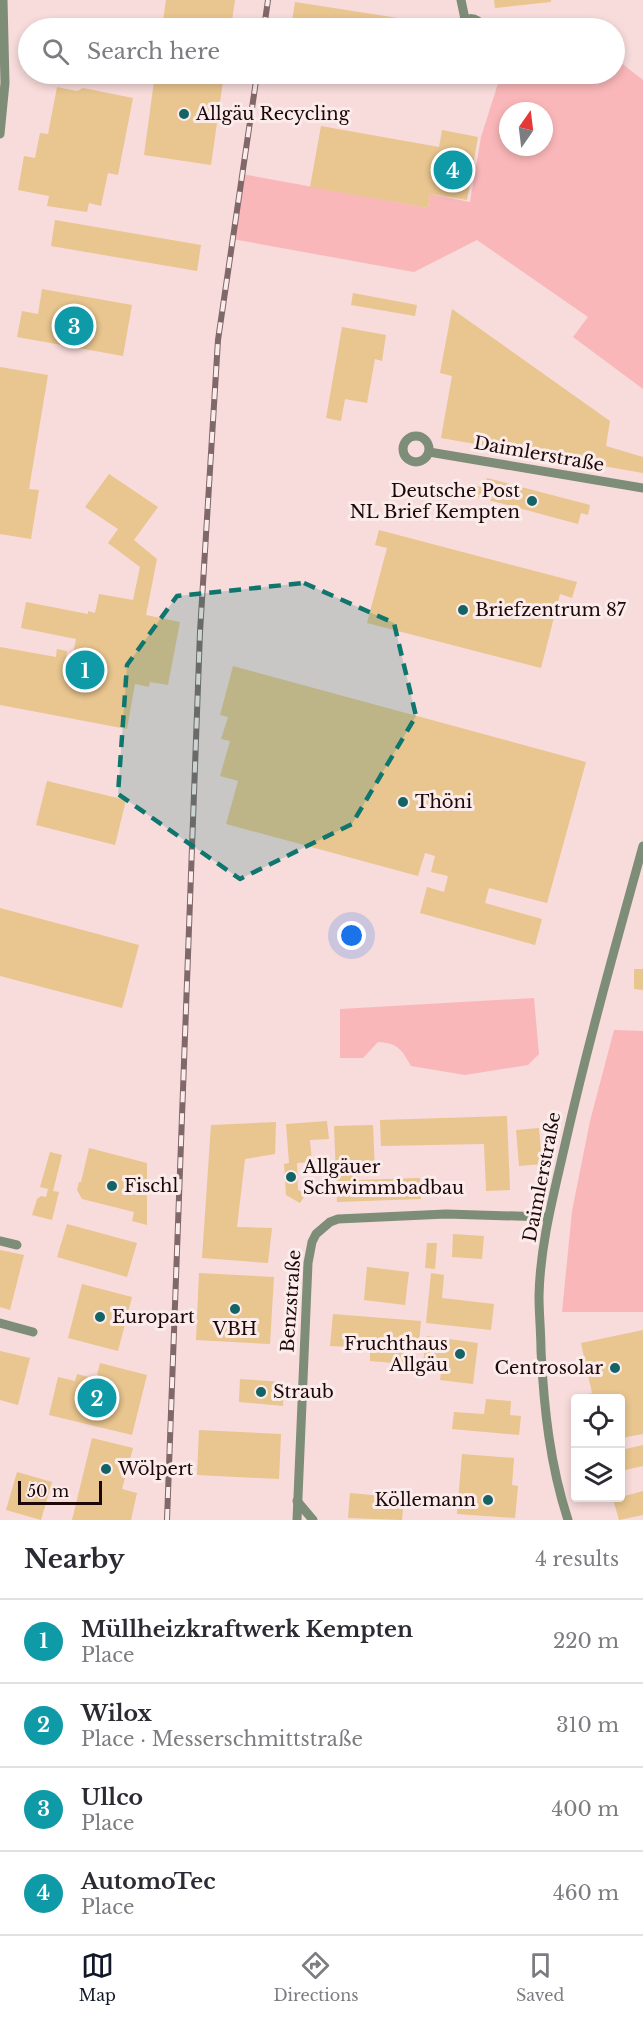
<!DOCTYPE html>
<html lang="en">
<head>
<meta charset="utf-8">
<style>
  body { margin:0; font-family:"Libre Baskerville",serif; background:#f7f7f7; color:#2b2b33 }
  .controls { position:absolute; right:18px; bottom:18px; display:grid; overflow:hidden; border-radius:6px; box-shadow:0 3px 9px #0003 }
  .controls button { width:54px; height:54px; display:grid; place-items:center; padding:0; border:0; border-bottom:2px solid #e1e1e2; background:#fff; color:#2b2b33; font:30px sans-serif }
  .compass { position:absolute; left:499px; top:102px; width:54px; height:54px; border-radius:50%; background:#fff; box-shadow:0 3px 9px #0003; rotate:14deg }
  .scale { position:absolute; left:18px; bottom:15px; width:84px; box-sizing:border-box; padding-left:6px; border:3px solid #1e0709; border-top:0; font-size:16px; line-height:21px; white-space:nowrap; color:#1e0709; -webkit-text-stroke:4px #fbecec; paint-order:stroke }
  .you { position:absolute; left:352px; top:936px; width:21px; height:21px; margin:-15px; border:4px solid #fff; border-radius:50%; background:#1a73e8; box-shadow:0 0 0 9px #1a73e833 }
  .badge { display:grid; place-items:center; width:39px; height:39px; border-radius:50%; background:#111827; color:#fff; font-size:20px; font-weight:700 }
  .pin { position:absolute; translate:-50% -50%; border:3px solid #fff; box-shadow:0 2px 6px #0006 }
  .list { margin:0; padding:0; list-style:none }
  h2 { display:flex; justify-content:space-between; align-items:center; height:78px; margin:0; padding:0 24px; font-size:26px }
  h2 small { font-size:20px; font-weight:400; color:#7c7c81 }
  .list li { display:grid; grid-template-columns:39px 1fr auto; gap:18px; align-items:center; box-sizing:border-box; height:84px; padding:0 24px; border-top:2px solid #e1e1e2 }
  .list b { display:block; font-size:22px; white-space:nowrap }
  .list p { margin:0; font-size:20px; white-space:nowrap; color:#7c7c81 }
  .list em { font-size:20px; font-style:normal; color:#7c7c81 }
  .icon { flex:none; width:33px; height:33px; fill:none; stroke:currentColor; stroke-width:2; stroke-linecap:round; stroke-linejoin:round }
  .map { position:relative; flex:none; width:643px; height:1520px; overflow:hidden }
  .search { position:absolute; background:#fff; box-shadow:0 3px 9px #0003; left:18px; right:18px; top:18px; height:66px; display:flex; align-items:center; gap:15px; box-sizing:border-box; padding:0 21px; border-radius:33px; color:#7c7c81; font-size:22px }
  .sheet { height:414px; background:#fff }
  nav { display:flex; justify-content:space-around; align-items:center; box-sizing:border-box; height:84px; border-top:2px solid #e1e1e2; background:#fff; font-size:16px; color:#7c7c81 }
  nav a { display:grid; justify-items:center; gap:3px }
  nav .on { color:#111827 }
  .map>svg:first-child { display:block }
  .green { fill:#fab7b9; fill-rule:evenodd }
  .building { fill:#e9c58f }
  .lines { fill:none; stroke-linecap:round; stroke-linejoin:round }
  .minor { stroke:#7d8d77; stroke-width:9 }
  .rail-casing { stroke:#806768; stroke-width:6 }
  .rail { stroke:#fbecec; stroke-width:4; stroke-dasharray:11; stroke-linecap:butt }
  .marked { fill:#0f766e; fill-opacity:0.2; stroke:#0f766e; stroke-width:4.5; stroke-dasharray:12 8; stroke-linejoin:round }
  .poi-dot { fill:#146465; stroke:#fbecec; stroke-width:2 }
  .labels { text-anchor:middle; stroke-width:6; stroke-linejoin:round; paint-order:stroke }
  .poi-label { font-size:18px; fill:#1e0709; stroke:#fbecec; text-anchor:start }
  .street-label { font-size:18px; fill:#1e0709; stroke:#fbecec }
</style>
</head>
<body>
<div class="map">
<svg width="643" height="1520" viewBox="0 0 643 1520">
  <rect width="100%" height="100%" fill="#f8dbdb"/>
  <g class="green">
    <path d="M615 58 643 80V389L573 337 588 317 477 240 414 272 232 239 242 174 428 208 430 194 470 202 481 137 501 74H614ZM508 111H544V147H508Z"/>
    <path d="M534 998 539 1054 528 1065 465 1075 411 1066C402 1050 398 1043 378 1042L363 1058H340V1009Z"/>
    <polygon points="614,1030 643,1031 643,1312 562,1312 572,1211 590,1121"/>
  </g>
  <g class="building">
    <polygon points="166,0 235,0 231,28 162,28"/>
    <polygon points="494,0 551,0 551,2 495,8"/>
    <polygon points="295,2 411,20 409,28 291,28"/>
    <polygon points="68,22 118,23 118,28 67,28"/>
    <polygon points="155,74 224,74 211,165 144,155"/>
    <polygon points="57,87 77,91 83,88 133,98 118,175 108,173 101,206 89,203 87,212 47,206 49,196 18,190 24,156 35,158 40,133 48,134"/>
    <polygon points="321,126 439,147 442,130 478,137 467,200 430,194 428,208 310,187"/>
    <polygon points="55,220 201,245 197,271 51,246"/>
    <polygon points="42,289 132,305 123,356 17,337 22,311 38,314"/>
    <polygon points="353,293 417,305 415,316 351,305"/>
    <polygon points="452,309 610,421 606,446 643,457 643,473 441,438 452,376 440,373"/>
    <polygon points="342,327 386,335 382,361 375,359 367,403 345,399 341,421 326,418"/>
    <polygon points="0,367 48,375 29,489 39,490 31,539 0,534"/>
    <polygon points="109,474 158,507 134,540 157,559 146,615 180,622 168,685 150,682 149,687 135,684 127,729 0,705 0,647 56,657 57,649 67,651 66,658 72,659 76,639 21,628 26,602 88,614 88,611 95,613 99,594 133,600 140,567 108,543 118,529 85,507"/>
    <polygon points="487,478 590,505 588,515 581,513 578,524 474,496 477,486 484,488"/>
    <polygon points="379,530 577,582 572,598 560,594 541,668 367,623 387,548 375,545"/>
    <polygon points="233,666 586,762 547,903 489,888 485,903 542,919 535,945 420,913 427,887 444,892 448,876 431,872 435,856 425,853 418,876 226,824 238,781 220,776 230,741 221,739 228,717 220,715"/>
    <polygon points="47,781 126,800 115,845 36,825"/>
    <polygon points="0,908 139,945 122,1008 0,976"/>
    <polygon points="634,969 643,969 643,990 634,989"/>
    <polygon points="507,1116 510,1190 486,1191 484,1144 381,1146 380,1120"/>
    <polygon points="327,1121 329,1139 310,1140 312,1162 297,1163 298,1190 306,1194 300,1203 286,1195 284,1164 289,1163 286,1124"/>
    <polygon points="276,1122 275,1154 245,1159 237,1227 272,1228 268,1263 202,1258 211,1125"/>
    <polygon points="373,1125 375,1173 357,1174 358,1180 420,1178 421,1199 337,1202 334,1126"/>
    <polygon points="539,1128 542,1164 519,1166 516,1130"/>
    <polygon points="89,1148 147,1163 147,1225 132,1221 134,1212 82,1199 77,1190 79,1182 81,1182"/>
    <polygon points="50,1152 62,1155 53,1191 59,1192 52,1220 32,1215 37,1199 41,1196 46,1197 48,1189 40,1187"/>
    <polygon points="67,1224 137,1243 127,1277 57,1257"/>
    <polygon points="453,1234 484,1236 482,1259 452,1257"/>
    <polygon points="427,1243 437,1243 435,1269 425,1268"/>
    <polygon points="0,1250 24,1255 10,1310 0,1307"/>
    <polygon points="367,1267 409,1272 405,1305 364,1300"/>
    <polygon points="199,1273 274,1277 270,1344 196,1340"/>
    <polygon points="431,1273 444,1275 442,1298 494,1304 491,1330 426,1323"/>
    <polygon points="82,1284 132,1297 118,1351 68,1338"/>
    <polygon points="333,1314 421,1321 418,1353 407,1352 406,1364 370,1361 370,1348 330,1346"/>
    <polygon points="643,1330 643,1434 621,1438 621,1398 576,1398 575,1409 571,1398 592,1393 581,1343"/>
    <polygon points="427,1336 478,1343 473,1384 440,1380 442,1365 423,1362"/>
    <polygon points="0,1351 30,1358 18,1405 0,1400"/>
    <polygon points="100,1363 147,1375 132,1435 49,1415 58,1377 75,1381 77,1374 96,1379"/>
    <polygon points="240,1379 284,1382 283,1406 239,1402"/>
    <polygon points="486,1399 511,1401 510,1415 521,1416 519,1435 452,1429 454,1412 484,1414"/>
    <polygon points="199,1430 281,1434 279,1479 197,1475"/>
    <polygon points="92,1438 133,1448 122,1489 137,1493 131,1520 72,1520"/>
    <polygon points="643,1445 643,1466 621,1471 621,1450"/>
    <polygon points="462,1454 514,1458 512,1485 518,1486 515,1518 457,1514"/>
    <polygon points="17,1472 52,1482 41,1520 6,1510"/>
    <polygon points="643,1491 643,1515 619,1520 613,1499"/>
    <polygon points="350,1493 404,1498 402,1520 348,1518"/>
  </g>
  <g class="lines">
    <g class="minor">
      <polyline points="461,0 465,19"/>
      <path d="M457 28C463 16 477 15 483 28"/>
      <polyline points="0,134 5,83 3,0"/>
      <circle cx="416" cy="449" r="13"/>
      <polyline points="429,452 643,488"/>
      <polyline points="0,1241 17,1245"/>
      <polyline points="0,1323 33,1332"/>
      <polyline points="297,1501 313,1520"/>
      <polyline points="297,1520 308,1263 312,1242 316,1234 330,1222 338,1219 446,1214 548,1217"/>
      <path d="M568 1520C550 1465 544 1409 541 1351 541 1333 539 1314 539 1296 540 1246 553 1197 564 1149 587 1047 615 947 643 846"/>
    </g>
    <g class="rail-casing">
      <g id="rail">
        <polyline points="264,28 268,0"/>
        <polyline points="167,1520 200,632 218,340 257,74"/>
      </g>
    </g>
    <use href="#rail" class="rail"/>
  </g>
  <path class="marked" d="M304 583 394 623 416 716 352 824 240 879 118 794 127 665 177 596Z"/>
  <g class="poi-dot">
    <circle cx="184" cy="114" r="6"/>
    <circle cx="532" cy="501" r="6"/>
    <circle cx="463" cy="610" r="6"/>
    <circle cx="403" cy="802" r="6"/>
    <circle cx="291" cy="1177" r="6"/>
    <circle cx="112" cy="1186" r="6"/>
    <circle cx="235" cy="1309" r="6"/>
    <circle cx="100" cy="1317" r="6"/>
    <circle cx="460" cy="1354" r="6"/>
    <circle cx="615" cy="1368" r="6"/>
    <circle cx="261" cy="1392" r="6"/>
    <circle cx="106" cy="1469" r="6"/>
    <circle cx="488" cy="1500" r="6"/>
  </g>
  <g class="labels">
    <g class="poi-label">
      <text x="196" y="120">Allgäu Recycling</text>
      <text x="520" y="497" text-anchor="end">Deutsche Post<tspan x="520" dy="21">NL Brief Kempten</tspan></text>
      <text x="475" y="616">Briefzentrum 87</text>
      <text x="415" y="808">Thöni</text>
      <text x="303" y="1173">Allgäuer<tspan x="303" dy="21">Schwimmbadbau</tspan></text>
      <text x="124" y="1192">Fischl</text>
      <text x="112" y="1323">Europart</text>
      <text x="235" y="1335" text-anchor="middle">VBH</text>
      <text x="448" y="1350" text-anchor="end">Fruchthaus<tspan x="448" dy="21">Allgäu</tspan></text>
      <text x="603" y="1374" text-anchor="end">Centrosolar</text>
      <text x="273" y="1398">Straub</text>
      <text x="118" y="1475">Wölpert</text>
      <text x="476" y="1506" text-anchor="end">Köllemann</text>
    </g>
    <g class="street-label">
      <text transform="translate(539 454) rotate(10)" y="6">Daimlerstraße</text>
      <text transform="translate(542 1177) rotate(-79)" y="6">Daimlerstraße</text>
      <text transform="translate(291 1301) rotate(-86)" y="6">Benzstraße</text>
    </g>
  </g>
</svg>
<div class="controls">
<button><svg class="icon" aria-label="locate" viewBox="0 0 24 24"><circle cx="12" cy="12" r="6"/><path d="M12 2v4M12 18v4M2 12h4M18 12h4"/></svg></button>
<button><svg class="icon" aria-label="layers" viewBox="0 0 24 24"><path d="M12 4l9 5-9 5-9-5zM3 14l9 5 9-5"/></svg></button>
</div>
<svg class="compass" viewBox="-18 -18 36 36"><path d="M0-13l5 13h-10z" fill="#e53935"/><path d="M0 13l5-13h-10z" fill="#7c7c81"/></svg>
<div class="scale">50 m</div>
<div class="you"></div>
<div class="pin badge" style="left:85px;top:670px;background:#0f9aa8">1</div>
<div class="pin badge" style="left:97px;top:1398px;background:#0f9aa8">2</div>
<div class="pin badge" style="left:74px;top:326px;background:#0f9aa8">3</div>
<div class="pin badge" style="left:453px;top:170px;background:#0f9aa8">4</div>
<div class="search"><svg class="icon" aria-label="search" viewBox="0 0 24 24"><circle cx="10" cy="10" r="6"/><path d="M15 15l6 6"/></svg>Search here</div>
</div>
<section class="sheet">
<h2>Nearby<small>4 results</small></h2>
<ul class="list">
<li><span class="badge" style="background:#0f9aa8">1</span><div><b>Müllheizkraftwerk Kempten</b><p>Place</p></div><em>220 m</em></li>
<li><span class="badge" style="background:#0f9aa8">2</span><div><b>Wilox</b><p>Place · Messerschmittstraße</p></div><em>310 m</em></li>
<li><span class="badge" style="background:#0f9aa8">3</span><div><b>Ullco</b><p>Place</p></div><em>400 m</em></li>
<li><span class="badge" style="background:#0f9aa8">4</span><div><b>AutomoTec</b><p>Place</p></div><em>460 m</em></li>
</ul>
</section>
<nav>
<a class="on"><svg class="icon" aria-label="map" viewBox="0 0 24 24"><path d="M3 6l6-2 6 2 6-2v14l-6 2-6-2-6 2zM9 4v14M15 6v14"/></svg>Map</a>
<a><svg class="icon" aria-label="directions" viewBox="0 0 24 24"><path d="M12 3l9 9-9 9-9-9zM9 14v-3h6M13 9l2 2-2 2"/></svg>Directions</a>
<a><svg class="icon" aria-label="saved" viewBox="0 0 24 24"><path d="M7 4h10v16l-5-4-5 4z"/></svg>Saved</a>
</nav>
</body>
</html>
